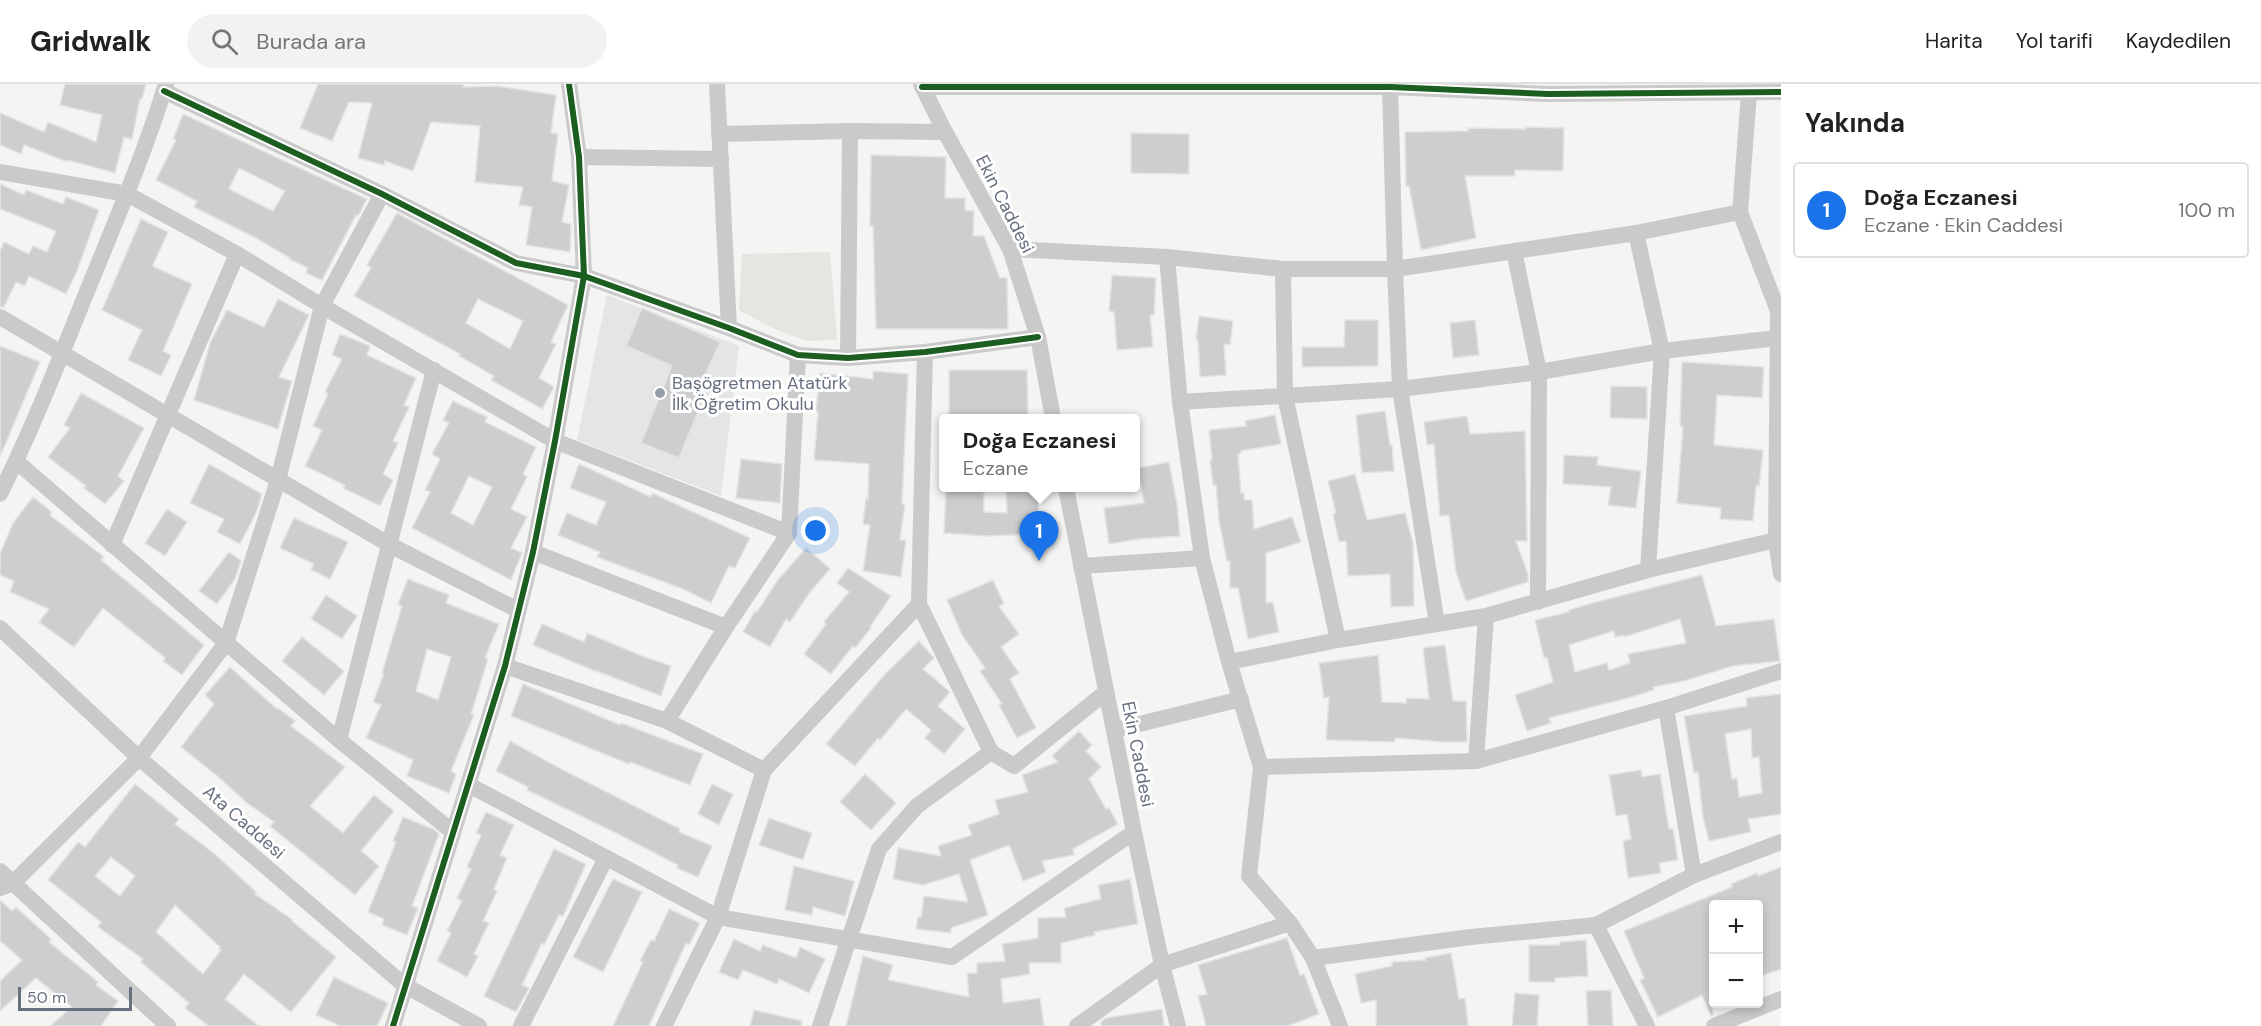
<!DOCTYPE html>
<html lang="tr">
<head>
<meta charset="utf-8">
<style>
  body { margin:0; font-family:"DM Sans",sans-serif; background:#f2f2f2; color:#222 }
  .controls { position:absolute; right:18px; bottom:18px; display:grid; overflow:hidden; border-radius:6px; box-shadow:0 3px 9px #0003 }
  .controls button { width:54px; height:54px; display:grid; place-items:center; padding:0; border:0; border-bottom:2px solid #e0e0e0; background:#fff; color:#222; font:30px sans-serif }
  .scale { position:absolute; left:18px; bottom:15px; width:114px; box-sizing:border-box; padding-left:6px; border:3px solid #67707f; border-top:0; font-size:16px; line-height:21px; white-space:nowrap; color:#67707f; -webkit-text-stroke:4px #fff; paint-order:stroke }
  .you { position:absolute; left:816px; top:447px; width:21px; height:21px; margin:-15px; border:4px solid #fff; border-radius:50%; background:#1a73e8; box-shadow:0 0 0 9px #1a73e833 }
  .badge { display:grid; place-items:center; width:39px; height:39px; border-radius:50%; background:#1a73e8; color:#fff; font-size:20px; font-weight:700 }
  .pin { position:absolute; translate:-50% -50px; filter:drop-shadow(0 2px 3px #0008) }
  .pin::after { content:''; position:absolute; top:32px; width:21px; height:18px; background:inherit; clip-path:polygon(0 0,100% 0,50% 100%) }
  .popup { position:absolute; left:939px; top:330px; width:201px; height:78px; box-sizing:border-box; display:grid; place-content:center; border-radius:6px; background:#fff; filter:drop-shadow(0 2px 4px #0005); font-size:20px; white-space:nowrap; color:#767676 }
  .popup b { font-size:22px; color:#222 }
  .popup::after { content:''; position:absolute; left:50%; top:100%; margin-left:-12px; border:12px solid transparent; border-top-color:#fff }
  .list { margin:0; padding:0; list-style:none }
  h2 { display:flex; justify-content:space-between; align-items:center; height:78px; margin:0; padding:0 24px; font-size:26px }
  h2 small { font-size:20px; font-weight:400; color:#767676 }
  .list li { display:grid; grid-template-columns:39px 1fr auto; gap:18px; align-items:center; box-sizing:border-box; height:96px; margin:0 12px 12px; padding:0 12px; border:2px solid #e0e0e0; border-radius:6px }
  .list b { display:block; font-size:22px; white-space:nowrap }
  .list p { margin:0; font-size:20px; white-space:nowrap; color:#767676 }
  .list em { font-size:20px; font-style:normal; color:#767676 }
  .icon { flex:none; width:33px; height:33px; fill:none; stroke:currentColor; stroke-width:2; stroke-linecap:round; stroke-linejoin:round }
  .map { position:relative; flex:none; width:1781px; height:942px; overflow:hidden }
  header { display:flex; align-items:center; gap:36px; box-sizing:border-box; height:84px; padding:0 30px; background:#fff; border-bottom:2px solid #e0e0e0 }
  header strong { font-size:28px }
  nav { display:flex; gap:33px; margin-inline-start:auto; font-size:21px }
  .search { width:420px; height:54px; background:#f2f2f2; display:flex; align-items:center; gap:15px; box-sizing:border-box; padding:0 21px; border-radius:33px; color:#767676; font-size:22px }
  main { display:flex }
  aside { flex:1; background:#fff }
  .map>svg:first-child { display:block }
  .built { fill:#e4e5e5 }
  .green { fill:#e3e6e1 }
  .building { fill:#cdcecf; stroke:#e3e3e2; stroke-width:1.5; fill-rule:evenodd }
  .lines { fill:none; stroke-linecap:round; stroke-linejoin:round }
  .minor { stroke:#cacacb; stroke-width:16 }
  .cycleway-casing { stroke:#fff; stroke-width:10 }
  .cycleway { stroke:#1b5e20; stroke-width:6 }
  .poi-dot { fill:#989ea8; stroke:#fff; stroke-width:2 }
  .labels { text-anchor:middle; stroke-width:6; stroke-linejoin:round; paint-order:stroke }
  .street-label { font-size:18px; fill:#67707f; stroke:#fff }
  .poi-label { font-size:18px; fill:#67707f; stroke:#fff; text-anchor:start }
</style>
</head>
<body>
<header>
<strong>Gridwalk</strong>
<div class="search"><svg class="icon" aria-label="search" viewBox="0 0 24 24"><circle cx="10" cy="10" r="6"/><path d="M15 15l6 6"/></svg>Burada ara</div>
<nav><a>Harita</a><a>Yol tarifi</a><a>Kaydedilen</a></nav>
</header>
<main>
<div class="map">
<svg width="1781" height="942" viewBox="0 0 1781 942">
  <rect width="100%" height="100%" fill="#f4f4f3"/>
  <polygon class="built" points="607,211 739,262 721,412 577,356"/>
  <polygon class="green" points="830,168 837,256 807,257 774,245 739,226 742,170"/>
  <g class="building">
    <polygon points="65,0 146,0 142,15 140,15 132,55 124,53 115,89 67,76 67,78 24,61 21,70 0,61 0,29 44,48 48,38 96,58 102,31 60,21"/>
    <polygon points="318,0 463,0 463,3 496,2 556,11 551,49 558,50 552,97 569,101 562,138 571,140 570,168 526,161 532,123 519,121 523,103 475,98 480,42 431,38 413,87 385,77 384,81 358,74 372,19 349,18 332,57 300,44"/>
    <path d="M183 30 367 115 358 132 356 131 322 196 306 189 308 184 289 175 290 174 254 153 194 123 197 117 156 96 176 56 173 55ZM239 84 285 107 273 127 229 105Z"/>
    <polygon points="1526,43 1564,44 1563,87 1515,86 1515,92 1465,92 1476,154 1421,166 1409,102 1406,102 1405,48 1468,47 1468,44 1526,45"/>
    <polygon points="1131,49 1189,50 1189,90 1131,89"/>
    <polygon points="871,71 946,73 945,114 965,114 965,126 974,127 973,152 984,152 1000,194 1007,194 1008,245 876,245 873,142 870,142"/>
    <polygon points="0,100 24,111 26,106 63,120 66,113 99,126 77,187 66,210 29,192 25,202 16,198 4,223 0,223 0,167 4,158 29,170 33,162 47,168 56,147 0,125"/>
    <path d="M397 129 568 221 551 258 556 260 539 294 554 303 542 325 491 296 494 292 459 272 460 270 354 212 371 184 367 181ZM478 215 523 237 510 265 466 239Z"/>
    <polygon points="141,135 168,148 153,181 154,183 192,200 163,267 171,271 161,292 128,276 142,246 102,226"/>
    <polygon points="1112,191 1156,194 1154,231 1150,231 1153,263 1117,266 1114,228 1109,227"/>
    <polygon points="278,215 309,231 279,293 292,297 278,345 194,316 210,259 227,226 264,243"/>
    <polygon points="642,224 720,258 700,303 707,306 679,374 641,359 672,282 626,262"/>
    <polygon points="1199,232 1233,237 1230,261 1224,260 1226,291 1200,293 1198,256 1196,256"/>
    <polygon points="1345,236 1378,236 1378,282 1302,283 1302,263 1344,263"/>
    <polygon points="1475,236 1479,271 1453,274 1450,239"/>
    <polygon points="340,250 370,262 367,271 416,294 404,321 409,323 393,357 398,359 383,390 393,396 380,422 343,404 345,401 305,382 322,346 313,342 328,310 325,308 342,275 332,271"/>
    <polygon points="0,262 40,278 0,373"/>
    <polygon points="1682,278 1764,283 1762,314 1717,311 1714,361 1763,366 1759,402 1756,402 1753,437 1720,435 1721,424 1677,419 1683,343 1680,342"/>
    <polygon points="949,286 1027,286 1028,334 949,334"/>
    <polygon points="873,287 908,290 902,420 905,420 900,456 906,456 901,493 863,487 870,441 863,440 866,414 868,415 869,380 814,376 818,328 816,327 820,289 873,295"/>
    <polygon points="1611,302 1647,303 1647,335 1610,334"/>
    <polygon points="81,309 144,344 118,392 124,397 105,420 84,404 86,402 48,373 70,344 64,341"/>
    <path d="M453 317 487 333 485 338 536 363 523 390 527 393 511 425 527 433 511 464 522 469 511 496 412 444 430 408 425 406 440 375 432 370 449 339 443 336ZM469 392 492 403 473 441 451 429Z"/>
    <polygon points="1385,327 1390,361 1392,361 1394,387 1362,389 1356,331"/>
    <polygon points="1275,331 1281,360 1241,367 1241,369 1238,370 1241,409 1244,409 1244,416 1252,416 1254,445 1292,433 1301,458 1266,469 1266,519 1273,518 1279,548 1248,555 1238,504 1230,504 1230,477 1227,477 1219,437 1216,401 1213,401 1210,376 1212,376 1209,346 1246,342 1245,337"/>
    <polygon points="1467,332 1470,350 1525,347 1527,457 1516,457 1528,490 1528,498 1466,517 1456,488 1449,431 1440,432 1434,360 1427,361 1424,338"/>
    <polygon points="1564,371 1598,373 1597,381 1641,387 1636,424 1608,421 1611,403 1563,400"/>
    <polygon points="741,375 782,380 780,419 736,414"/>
    <polygon points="1169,378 1177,420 1180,452 1139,455 1109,460 1104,424 1144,419 1138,384"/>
    <polygon points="209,380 262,410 256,429 240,460 217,448 224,435 190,419"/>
    <polygon points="579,380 651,413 652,409 750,454 735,484 729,482 711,519 683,505 597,473 600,468 558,451 567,429 596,441 606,418 570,404"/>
    <polygon points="1355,390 1367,436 1405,429 1413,459 1414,522 1391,523 1390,490 1348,492 1346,457 1339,458 1333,430 1336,429 1328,397"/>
    <polygon points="946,404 984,404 984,428 1007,429 1006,406 1038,405 1039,450 986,452 944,449"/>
    <polygon points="33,413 52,428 50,431 104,473 101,476 204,561 182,591 163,577 165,574 103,524 74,563 39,538 49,525 10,508 14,497 0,491 0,470 13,439"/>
    <polygon points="167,425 187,438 165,472 145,459"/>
    <polygon points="294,434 348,458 330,495 311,486 314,480 280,464"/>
    <polygon points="806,464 830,485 810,508 790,538 786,535 770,563 743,548 755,527 757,528 777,497"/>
    <polygon points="229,468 241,477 235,495 217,520 199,507"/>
    <polygon points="848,484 891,512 870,543 871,544 855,564 853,562 831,590 804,570 826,540 824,538 849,508 837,499"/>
    <path d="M1702 491 1716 542 1774 535 1780 577 1733 582 1684 597 1653 603 1654 606 1628 614 1549 634 1551 639 1527 647 1515 611 1553 598 1547 574H1544L1535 536 1569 528V526L1592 519ZM1680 535 1686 559 1628 570 1630 579 1609 586 1607 579 1575 588 1569 561 1614 547 1615 553 1624 551V553Z"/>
    <path d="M408 495 449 511 446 519 499 540 485 574 488 575 471 630 474 631 451 687 456 690 449 709 407 692 413 676 366 654 381 621 373 618 384 590 382 589 402 522 398 520ZM427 565 451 573 438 616 416 607Z"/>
    <polygon points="993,496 1004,520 999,522 1019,550 1001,563 1019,589 1010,595 1036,644 1017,654 999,621 1002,620 980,587 985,584 962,551 947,516"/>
    <polygon points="326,511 357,532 342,555 311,535"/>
    <polygon points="542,540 584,558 587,549 642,572 671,582 661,612 597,587 597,588 533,561"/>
    <polygon points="302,553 344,587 324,611 282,577"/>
    <polygon points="919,557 934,574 923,585 950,608 938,622 965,645 944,670 925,654 931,646 906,625 880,656 878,654 855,682 826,660 886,589"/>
    <polygon points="1445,561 1453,617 1466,617 1467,658 1444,658 1395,654 1395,658 1326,656 1329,613 1324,614 1319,579 1378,571 1382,618 1406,619 1407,614 1429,615 1423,564"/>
    <polygon points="230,583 277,625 278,624 295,637 291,642 345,683 310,722 343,749 374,711 394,727 361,767 379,782 355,811 270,742 274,738 247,719 216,691 181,663 214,620 205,611"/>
    <polygon points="523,600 620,641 621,639 703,670 690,701 630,678 629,680 511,632"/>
    <path d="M1781 610V730L1748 735 1751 748 1709 757 1703 733 1698 688 1694 689 1684 632 1747 622 1746 614ZM1751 645 1752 674 1759 673 1762 709 1739 713 1737 694 1732 695 1725 650Z"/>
    <polygon points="1079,647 1092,661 1086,667 1101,683 1089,695 1106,725 1109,724 1118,740 1073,765 1074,771 1042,777 1046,788 1023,797 1009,761 970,776 988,831 951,844 951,849 916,845 918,833 921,833 924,812 968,818 959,790 923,801 893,795 898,764 941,772 938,762 972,751 968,741 999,730 995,716 1028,708 1022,691 1058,678 1052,672"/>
    <polygon points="510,657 563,686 680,745 679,748 712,762 698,793 677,784 678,781 616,749 527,706 528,703 496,687"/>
    <polygon points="1641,686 1642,693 1660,690 1669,745 1673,745 1678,776 1659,779 1661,789 1628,794 1623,757 1631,755 1627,730 1616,732 1609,691"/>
    <polygon points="865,690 896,719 871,746 840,718"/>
    <path d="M135 700 179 735 175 740 215 770 256 808 255 810 293 836 292 837 336 873 291 928 244 890 225 915 259 942H209L185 924 189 919 141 878 143 875 98 843 101 838 48 796 78 758 85 763ZM111 773 135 792 120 812 95 792ZM175 821 220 863 219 865 221 866 203 890 156 848Z"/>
    <polygon points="712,700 733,710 719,741 698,730"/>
    <polygon points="486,728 514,741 500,771 507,774 494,805 497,807 483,837 489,839 474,870 478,872 467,893 437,877 451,849 447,847 462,817 457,814 471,785 467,783 481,751 476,749"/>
    <polygon points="403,733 433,745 439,750 412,822 418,824 407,851 382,841 384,835 368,828 396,758 393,757"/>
    <polygon points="769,734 812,749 803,776 759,761"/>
    <polygon points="554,765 586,780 563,832 559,831 544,861 542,859 522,901 529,904 516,928 484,912"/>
    <polygon points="794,782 854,797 845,832 813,823 812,831 785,826"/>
    <polygon points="1781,783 1781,885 1758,893 1758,820 1713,820 1713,931 1711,932 1702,911 1658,933 1640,896 1644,894 1624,847 1732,803 1731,800 1757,789 1758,792"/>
    <polygon points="613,795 642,808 603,888 573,873"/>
    <polygon points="1130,795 1138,840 1094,848 1095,851 1061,859 1061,879 1029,879 1030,890 1001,895 1003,919 1040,914 1044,942 846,942 863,872 893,881 888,896 969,913 967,889 977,889 977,879 1005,877 1002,860 1038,854 1038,834 1066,833 1064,824 1101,815 1098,801"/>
    <polygon points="0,816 12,827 16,823 51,855 49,858 98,898 96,901 118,917 101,942 50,942 72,923 36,894 0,927 0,897 22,876 0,857"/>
    <polygon points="669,825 700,839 689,861 686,859 649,942 613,942 643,878 640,877 651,856 654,857"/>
    <polygon points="1287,854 1300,891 1304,890 1319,930 1288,942 1206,942 1198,912 1207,910 1198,881"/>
    <polygon points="734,855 760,867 763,861 796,874 800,863 825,875 809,909 779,895 777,900 743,886 738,896 719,888"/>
    <polygon points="1586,856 1588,892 1555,894 1555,898 1529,898 1529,861 1560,861 1560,858"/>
    <polygon points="1451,869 1459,915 1465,914 1468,942 1376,942 1376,916 1361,919 1355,890 1392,882 1392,878 1426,876 1425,874"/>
    <polygon points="334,893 388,919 377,942 340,942 316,931"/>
    <polygon points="1611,906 1613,942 1588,942 1586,907"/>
    <polygon points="1515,909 1539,911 1537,942 1512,942"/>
    <polygon points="1162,925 1164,942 1101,942 1101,938 1106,934"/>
    <polygon points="754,926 802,937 801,942 750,942"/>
  </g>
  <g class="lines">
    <g class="minor">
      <polyline points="717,0 729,244"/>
      <polyline points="921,0 945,48 1010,165 1038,253 1053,334"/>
      <polyline points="922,3 1390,3 1548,10 1781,8"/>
      <polyline points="1390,3 1395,185 1400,305 1437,540"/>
      <polyline points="164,7 382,110 516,179 584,192 729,244 798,271 848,274 925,268 1038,253"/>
      <polyline points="1749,9 1740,128 1778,227 1776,456 1781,490"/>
      <polyline points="719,50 850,47 945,48"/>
      <polyline points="579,73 721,75"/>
      <polyline points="0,88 127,110 237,170 322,222 555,357 789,449"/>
      <polyline points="1636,149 1662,267 1648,486"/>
      <polyline points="1010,165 1167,173 1283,185 1395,185 1636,149 1740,128"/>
      <polyline points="1514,167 1539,288 1538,518"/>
      <polyline points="1167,173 1180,318 1202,474 1229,578 1261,683 1249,792 1290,839 1313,874 1340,942"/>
      <polyline points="1283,185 1285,312 1338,556"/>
      <polyline points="0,233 390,461 518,526"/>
      <polyline points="848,274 850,47"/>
      <polyline points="1180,318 1400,305 1539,288 1662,267 1777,254"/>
      <polyline points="16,377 339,656 453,748"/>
      <polyline points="1066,404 1134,748 1162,881 1178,942"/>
      <path d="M0 410C34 342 61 271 90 200 117 134 145 68 166 0"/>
      <polyline points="112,461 237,170"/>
      <polyline points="533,468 726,543"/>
      <polyline points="1081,482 1202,474"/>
      <polyline points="919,520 991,668 1014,682 1106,608"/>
      <polyline points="0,544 139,674 404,901 479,942"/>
      <polyline points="1229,578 1338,556 1486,532 1648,486 1776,456"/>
      <polyline points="505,582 667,637 764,686 919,520 925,268"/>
      <polyline points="1666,624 1694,791"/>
      <polyline points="667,637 726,543 789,449 798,271"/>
      <polyline points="1115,646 1241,615"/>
      <polyline points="339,656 434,286"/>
      <polyline points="1476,677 1486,532"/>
      <polyline points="1261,683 1476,677 1666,624 1781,587"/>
      <polyline points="469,701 718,833 952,873 1134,748"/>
      <polyline points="0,787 168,942"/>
      <polyline points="0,804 13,799 139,674 226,559 278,396 322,222 382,110"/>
      <polyline points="1596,841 1647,942"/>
      <polyline points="1313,874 1471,853 1596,841 1694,791 1781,758"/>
      <polyline points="393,942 505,582 533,468 555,357 584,192 579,73 569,0"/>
      <polyline points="521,942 606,774"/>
      <polyline points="664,942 718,833 764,686"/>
      <polyline points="820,942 879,765 917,722 991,668"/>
      <polyline points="1077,942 1162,881 1290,839"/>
      <polyline points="1714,942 1781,915"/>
    </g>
    <g class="cycleway-casing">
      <g id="cycleway">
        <polyline points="922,3 1390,3 1548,10 1781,8"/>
        <polyline points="164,7 382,110 516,179 584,192 729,244 798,271 848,274 925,268 1038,253"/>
        <polyline points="393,942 505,582 533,468 555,357 584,192 579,73 569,0"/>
      </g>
    </g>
    <use href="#cycleway" class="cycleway"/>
  </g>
  <circle class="poi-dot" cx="660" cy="309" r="6"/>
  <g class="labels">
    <g class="street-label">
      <text transform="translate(1005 120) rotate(63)" y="6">Ekin Caddesi</text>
      <text transform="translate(1138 670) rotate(79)" y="6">Ekin Caddesi</text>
      <text transform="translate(244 738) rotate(41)" y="6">Ata Caddesi</text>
    </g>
    <g class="poi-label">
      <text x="672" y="305">Başögretmen Atatürk<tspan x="672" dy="21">İlk Öğretim Okulu</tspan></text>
    </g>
  </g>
</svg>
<div class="controls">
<button>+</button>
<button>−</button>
</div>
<div class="scale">50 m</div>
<div class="you"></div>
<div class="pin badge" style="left:1039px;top:477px">1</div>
<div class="popup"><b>Doğa Eczanesi</b>Eczane</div>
</div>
<aside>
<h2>Yakında<small></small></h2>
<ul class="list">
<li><span class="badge">1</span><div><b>Doğa Eczanesi</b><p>Eczane · Ekin Caddesi</p></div><em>100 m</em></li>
</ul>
</aside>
</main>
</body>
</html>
